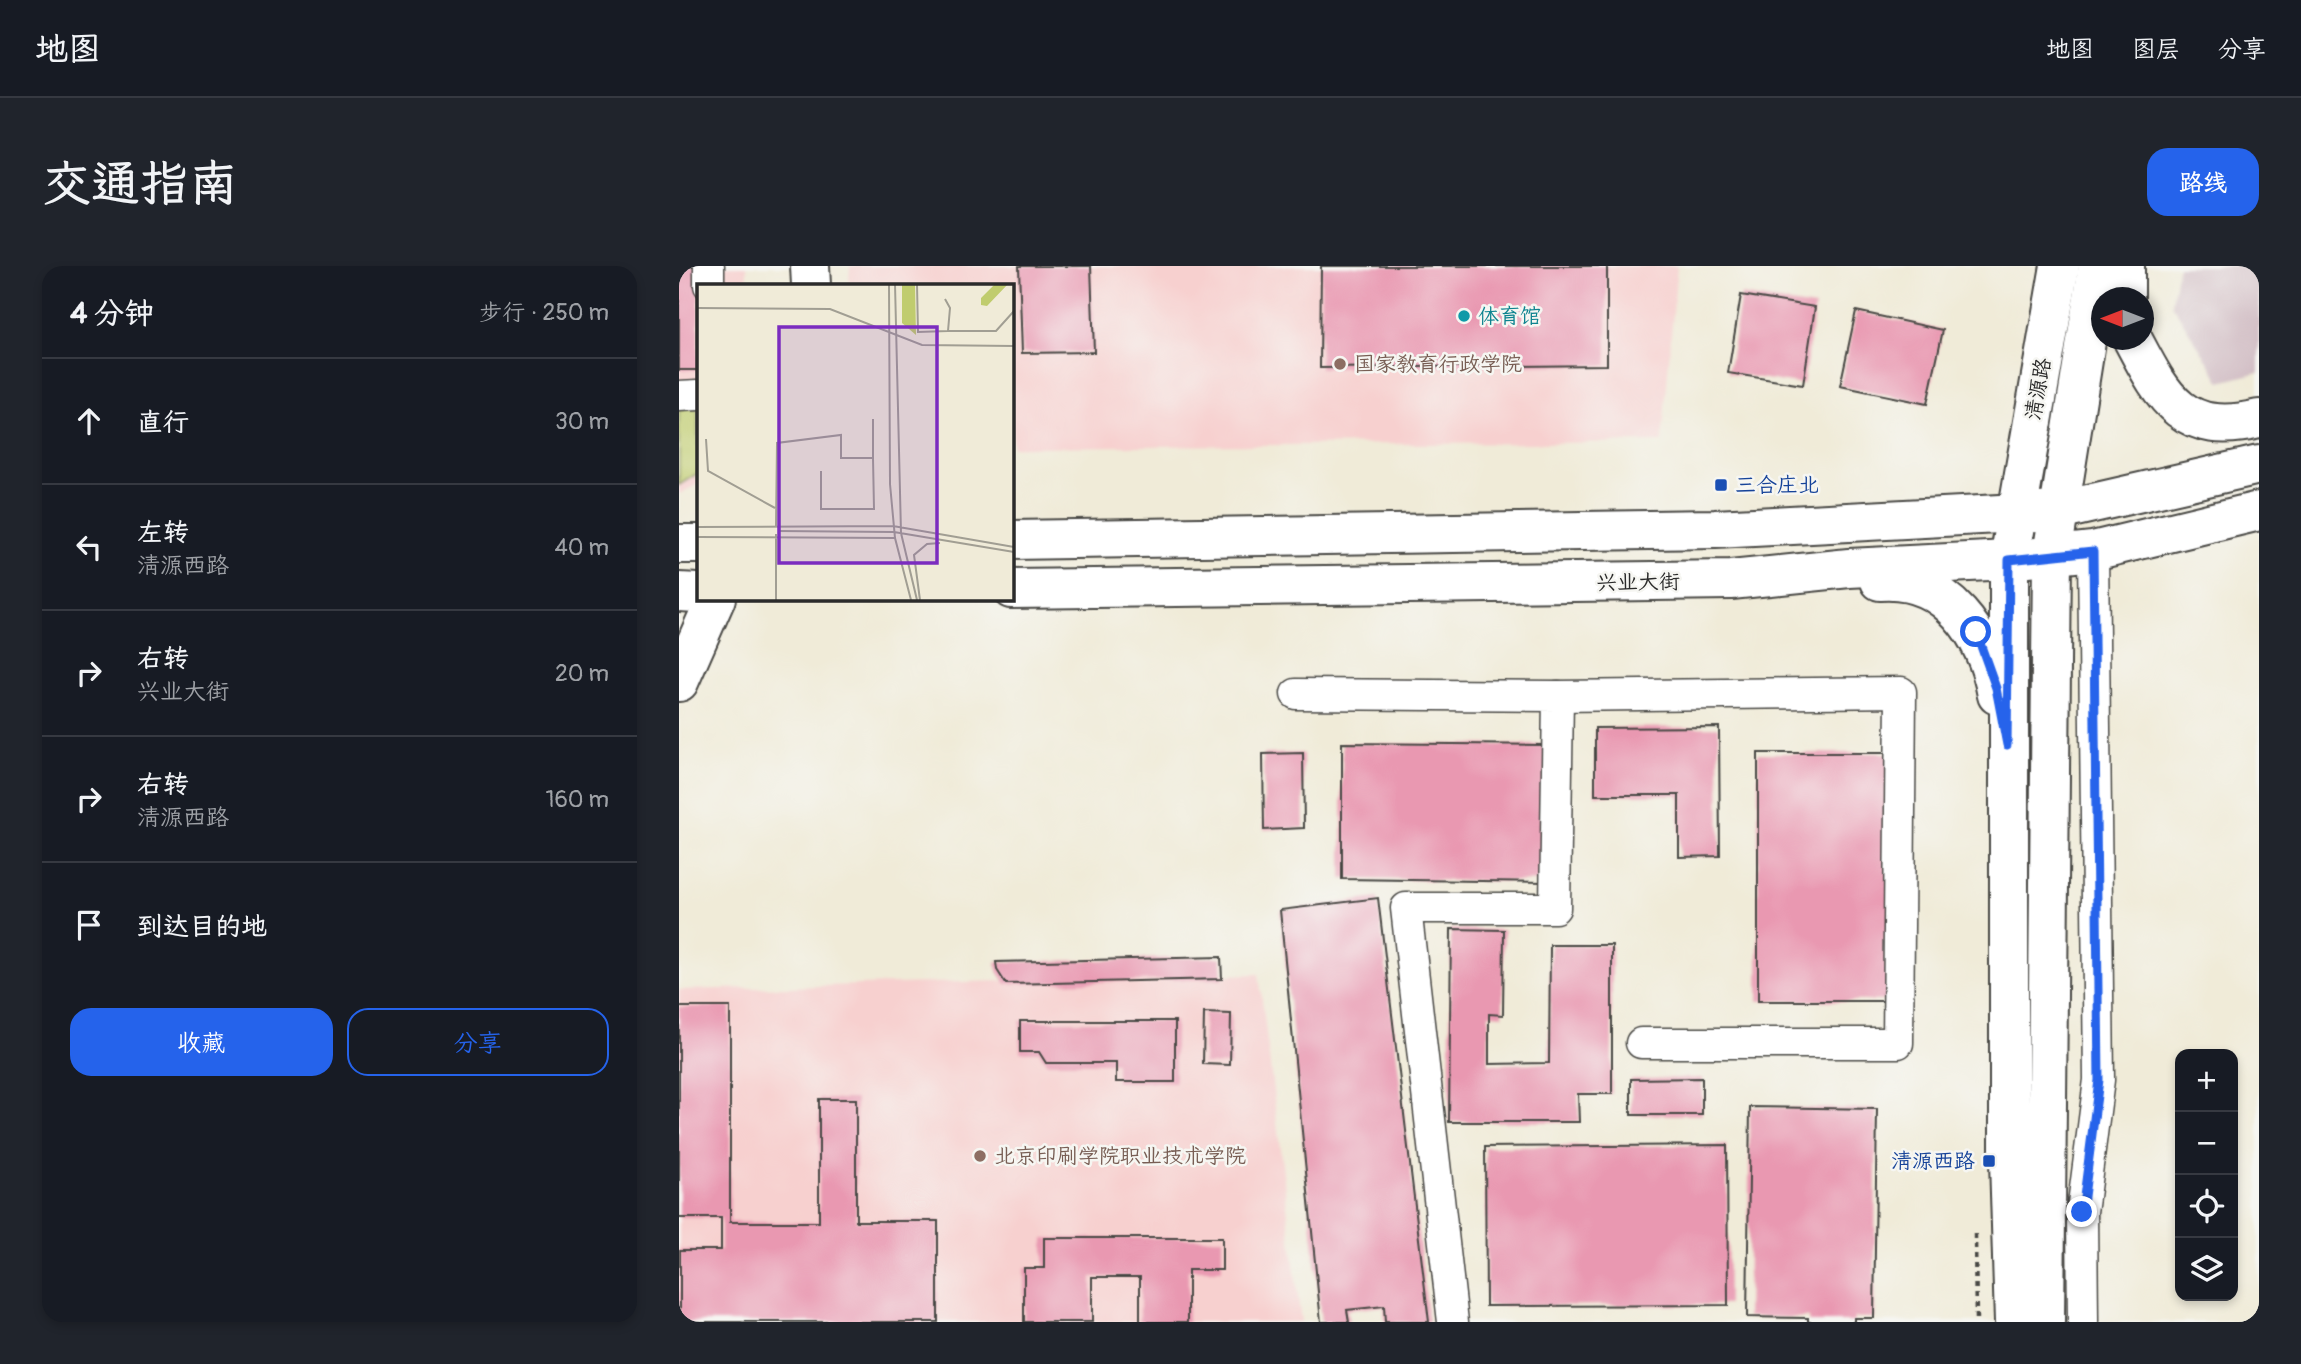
<!DOCTYPE html>
<html lang="zh">
<head>
<meta charset="utf-8">
<style>
  body { margin:0; font-family:Pangolin,"LXGW WenKai TC",sans-serif; background:#20242c; color:#f1f3f6 }
  .controls { position:absolute; right:21px; bottom:21px; display:grid; overflow:hidden; border-radius:14px; box-shadow:0 4px 10px #0003 }
  .controls button { width:63px; height:63px; display:grid; place-items:center; padding:0; border:0; border-bottom:2px solid #363941; background:#171b24; color:#f1f3f6; font:35px sans-serif }
  .compass { position:absolute; left:1412px; top:21px; width:63px; height:63px; border-radius:50%; background:#171b24; box-shadow:0 4px 10px #0003; rotate:270deg }
  .stop { position:absolute; width:21px; height:21px; margin:-16px; border:5px solid #2563eb; border-radius:50%; background:#fff }
  .stop.end { background:#2563eb; border-color:#fff; box-shadow:0 2px 7px #0008 }
  .list { margin:0; padding:0; list-style:none }
  h2 { display:flex; justify-content:space-between; align-items:center; height:91px; margin:0; padding:0 28px; font-size:30px }
  h2 small { font-size:23px; font-weight:400; color:#9ea1a6 }
  .list li { display:grid; grid-template-columns:46px 1fr auto; gap:21px; align-items:center; box-sizing:border-box; height:126px; padding:0 28px; border-top:2px solid #363941 }
  .list b { display:block; font-size:26px; white-space:nowrap }
  .list p { margin:0; font-size:23px; white-space:nowrap; color:#9ea1a6 }
  .list em { font-size:23px; font-style:normal; color:#9ea1a6 }
  .actions { display:flex; gap:14px; padding:21px 28px }
  .actions a { flex:1; padding:16px 0; border:2px solid #2563eb; border-radius:21px; text-align:center; font-size:24px; color:#2563eb }
  .actions .main { background:#2563eb; color:#fff }
  .icon { flex:none; width:38px; height:38px; fill:none; stroke:currentColor; stroke-width:2; stroke-linecap:round; stroke-linejoin:round }
  .map { position:relative; flex:none; width:1580px; height:1056px; overflow:hidden; border-radius:21px }
  header { display:flex; align-items:center; gap:42px; box-sizing:border-box; height:98px; padding:0 35px; background:#171b24; border-bottom:2px solid #363941 }
  header strong { font-size:33px }
  nav { display:flex; gap:38px; margin-inline-start:auto; font-size:24px }
  .intro { display:flex; align-items:center; justify-content:space-between; box-sizing:border-box; height:168px; padding:0 42px }
  h1 { margin:0; font-size:49px }
  .button { padding:18px 32px; border-radius:21px; background:#2563eb; color:#fff; font-size:24px; font-weight:700 }
  main { display:flex; gap:42px; padding:0 42px }
  aside { flex:1; background:#171b24; border-radius:21px; box-shadow:0 4px 10px #0003 }
  .map>svg:first-child { display:block }
  .built { fill:#f7d0cf }
  .industrial { fill:#d2bec5 }
  .green { fill:#c0cc6e; stroke:#767c4c; stroke-width:2 }
  .building { fill:#e998b1 }
  .lines { fill:none; stroke-linecap:round; stroke-linejoin:round }
  .street-casing { stroke:#494845; stroke-width:33 }
  .secondary-casing { stroke:#494845; stroke-width:42 }
  .path { stroke:#494845; stroke-width:4.5; stroke-dasharray:5 5; stroke-linecap:butt }
  .street { stroke:#fff; stroke-width:30 }
  .secondary { stroke:#fff; stroke-width:38 }
  .route { stroke:#2563eb; stroke-width:9 }
  .culture-dot { fill:#0f9aa8; stroke:#f6f6f2; stroke-width:2.5 }
  .education-dot { fill:#8d6e63; stroke:#f6f6f2; stroke-width:2.5 }
  .transit-dot { fill:#1a4fb4; stroke:#f6f6f2; stroke-width:2.5 }
  .labels { text-anchor:middle; stroke-width:5; stroke-linejoin:round; paint-order:stroke }
  .culture-label { font-size:21px; fill:#0d838f; stroke:#f6f6f2; text-anchor:start }
  .education-label { font-size:21px; fill:#785e54; stroke:#f6f6f2; text-anchor:start }
  .street-label { font-size:21px; fill:#2b2b2b; stroke:#f6f6f2 }
  .transit-label { font-size:21px; fill:#164399; stroke:#f6f6f2; text-anchor:start }
  .inset-road { fill:none; stroke:#a19e93; stroke-width:2 }
  .view { fill:#7b2cbf; fill-opacity:0.15; stroke:#7b2cbf; stroke-width:3.5 }
  .inset-edge { fill:none; stroke:#2b2b2b; stroke-width:3.5 }
</style>
</head>
<body>
<header>
<strong>地图</strong>
<nav><a>地图</a><a>图层</a><a>分享</a></nav>
</header>
<div class="intro"><h1>交通指南</h1><a class="button">路线</a></div>
<main>
<aside>
<h2>4 分钟<small>步行 · 250 m</small></h2>
<ul class="list">
<li><svg class="icon" aria-label="ahead" viewBox="0 0 24 24"><path d="M12 20V5M6 11l6-6 6 6"/></svg><div><b>直行</b></div><em>30 m</em></li>
<li><svg class="icon" aria-label="left" viewBox="0 0 24 24"><path d="M17 20v-9H6M10 6l-5 5 5 5"/></svg><div><b>左转</b><p>清源西路</p></div><em>40 m</em></li>
<li><svg class="icon" aria-label="right" viewBox="0 0 24 24"><path d="M7 20v-9h11M14 6l5 5-5 5"/></svg><div><b>右转</b><p>兴业大街</p></div><em>20 m</em></li>
<li><svg class="icon" aria-label="right" viewBox="0 0 24 24"><path d="M7 20v-9h11M14 6l5 5-5 5"/></svg><div><b>右转</b><p>清源西路</p></div><em>160 m</em></li>
<li><svg class="icon" aria-label="arrive" viewBox="0 0 24 24"><path d="M6 21V4h12l-3 4 3 4H6"/></svg><div><b>到达目的地</b></div></li>
</ul>
<div class="actions"><a class="main">收藏</a><a>分享</a></div>
</aside>
<div class="map">
<svg width="1580" height="1056" viewBox="0 0 1580 1056">
  <rect width="100%" height="100%" fill="#f6f6f2"/>
  <filter id="ink" filterUnits="userSpaceOnUse"><feTurbulence type="fractalNoise" baseFrequency=".0143" numOctaves="2"/><feDisplacementMap in="SourceGraphic" scale="14" xChannelSelector="R" yChannelSelector="G"/><feConvolveMatrix kernelMatrix="1 2 1 2 8 2 1 2 1" color-interpolation-filters="sRGB"/></filter>
  <filter id="wash" filterUnits="userSpaceOnUse"><feTurbulence type="fractalNoise" baseFrequency=".00686" numOctaves="4" result="noise"/><feDisplacementMap in="SourceGraphic" scale="28" xChannelSelector="R" yChannelSelector="G"/><feGaussianBlur stdDeviation="1.57" result="paint"/><feColorMatrix in="noise" values="0 0 0 0 0 0 0 0 0 0 0 0 0 0 0 0 0 1.4 0 .05"/><feComposite in="paint" operator="in"/></filter>
  <g filter="url(#wash)">
    <rect width="100%" height="100%" fill="#f0ebd8"/>
    <g class="built">
      <polygon points="0,0 68,0 68,19 19,19 19,218 0,228"/>
      <polygon points="171,0 998,0 983,176 333,181 332,19 170,19"/>
      <polygon points="580,708 622,1056 0,1056 0,724"/>
    </g>
    <polygon class="industrial" points="1499,0 1580,0 1580,106 1542,116 1493,38"/>
    <polygon class="green" points="0,143 19,143 19,207 0,219"/>
    <g id="blocks">
      <g class="building">
        <polygon points="0,0 21,0 19,104 0,104"/>
        <polygon points="340,0 412,0 415,86 343,87"/>
        <polygon points="642,0 928,0 928,99 641,102"/>
        <polygon points="1062,29 1136,41 1124,119 1049,107"/>
        <polygon points="1177,45 1264,64 1248,138 1161,120"/>
        <polygon points="1040,461 1041,590 1000,591 1000,529 916,529 916,462"/>
        <polygon points="663,477 868,479 866,616 663,613"/>
        <polygon points="624,487 625,562 585,564 584,488"/>
        <rect x="1079" y="487" width="135" height="248"/>
        <polygon points="699,632 750,1056 706,1056 705,1040 668,1044 670,1056 642,1056 601,644"/>
        <polygon points="772,663 825,664 824,749 810,748 810,798 870,797 871,679 933,679 933,828 899,828 900,856 770,856"/>
        <polygon points="542,691 543,713 327,718 318,704 317,696"/>
        <polygon points="0,741 51,741 51,956 140,956 140,833 177,833 177,955 259,955 259,1056 1,1056 1,984 42,984 42,952 0,952"/>
        <polygon points="525,747 552,748 551,799 524,798"/>
        <polygon points="341,755 496,755 496,816 437,816 437,797 367,797 360,786 341,786"/>
        <polygon points="1023,812 1023,849 952,849 952,813"/>
        <polygon points="1071,841 1198,843 1195,1052 1175,1052 1175,1056 1129,1056 1129,1052 1068,1051"/>
        <polygon points="1048,879 1049,1039 807,1040 806,881"/>
        <polygon points="365,972 543,972 543,1004 509,1004 509,1056 461,1056 461,1011 413,1011 413,1056 345,1056 345,1002 365,1002"/>
      </g>
    </g>
  </g>
  <g filter="url(#ink)">
    <use href="#blocks" fill-opacity="0" stroke="#494845" stroke-width="2"/>
    <g class="lines">
      <g class="street-casing">
        <g id="street">
          <polyline points="30,0 30,19"/>
          <polyline points="0,130 19,129"/>
          <polyline points="617,428 879,430 876,642 727,642 774,1056"/>
          <polyline points="879,430 1222,426 1219,777 962,777"/>
          <polyline points="1404,1056 1403,946 1420,814 1414,285"/>
        </g>
      </g>
      <g class="secondary-casing">
        <g id="secondary">
          <polyline points="131,0 132,19"/>
          <polyline points="1446,32 1446,0"/>
          <path d="M1454 74C1485 133 1504 171 1580 153"/>
          <polyline points="332,274 1036,263 1379,245 1580,199"/>
          <polyline points="0,278 19,278"/>
          <path d="M1201 315C1268 310 1307 369 1318 429"/>
          <polyline points="332,323 1052,314 1170,302 1330,294 1414,285 1580,245"/>
          <polyline points="0,326 19,327"/>
          <polyline points="0,416 37,332"/>
          <polyline points="1335,1056 1330,895 1330,294 1381,0"/>
          <polyline points="1366,1056 1373,289 1419,0"/>
        </g>
      </g>
      <polyline class="path" points="1296,968 1297,1056"/>
      <use href="#street" class="street"/>
      <use href="#secondary" class="secondary"/>
    </g>
  </g>
  <g class="lines" filter="url(#ink)">
    <polyline class="route" points="1297,366 1317,422 1328,479 1330,294 1414,285 1420,814 1403,946"/>
  </g>
  <circle class="culture-dot" cx="785" cy="50" r="7"/>
  <g class="education-dot">
    <circle cx="661" cy="98" r="7"/>
    <circle cx="301" cy="890" r="7"/>
  </g>
  <g class="transit-dot">
    <rect x="1035" y="212" width="14" height="14" rx="3.5"/>
    <rect x="1303" y="888" width="14" height="14" rx="3.5"/>
  </g>
  <g class="labels">
    <g class="culture-label">
      <text x="799" y="57">体育馆</text>
    </g>
    <g class="education-label">
      <text x="675" y="105">国家教育行政学院</text>
      <text x="315" y="897">北京印刷学院职业技术学院</text>
    </g>
    <g class="street-label">
      <text transform="translate(1359 123) rotate(-80)" y="7">清源路</text>
      <text transform="translate(959 316) rotate(-1)" y="7">兴业大街</text>
    </g>
    <g class="transit-label">
      <text x="1056" y="226">三合庄北</text>
      <text x="1296" y="902" text-anchor="end">清源西路</text>
    </g>
  </g>
  <g transform="translate(18 18)">
    <rect width="317" height="317" fill="#f0ebd8"/>
    <path d="M205 0H218L219 51 205 39ZM298 0H311L290 22 284 21V14Z" fill="#c0cc6e"/>
    <path class="inset-road" d="M192 0 193 200 198 254 214 316M198 0 204 249 220 316M220 0 221 48 251 47M248 15 253 24 251 47H299L317 27M0 24 133 25 225 61 317 62M9 155 11 187 78 224M124 187V225H177L176 174M79 242 80 159 144 151V174H176V135M0 243 196 242 317 263M81 247 197 248 317 268M0 253 198 254M79 316V250M223 316 217 271 230 260 243 259"/>
    <path class="view" d="M82 43H240V279H82Z"/>
    <rect width="317" height="317" class="inset-edge"/>
  </g>
</svg>
<div class="controls">
<button>+</button>
<button>−</button>
<button><svg class="icon" aria-label="locate" viewBox="0 0 24 24"><circle cx="12" cy="12" r="6"/><path d="M12 2v4M12 18v4M2 12h4M18 12h4"/></svg></button>
<button><svg class="icon" aria-label="layers" viewBox="0 0 24 24"><path d="M12 4l9 5-9 5-9-5zM3 14l9 5 9-5"/></svg></button>
</div>
<svg class="compass" viewBox="-18 -18 36 36"><path d="M0-13l5 13h-10z" fill="#e53935"/><path d="M0 13l5-13h-10z" fill="#9ea1a6"/></svg>
<div class="stop" style="left:1297px;top:366px"></div>
<div class="stop end" style="left:1403px;top:946px"></div>
</div>
</main>
</body>
</html>
